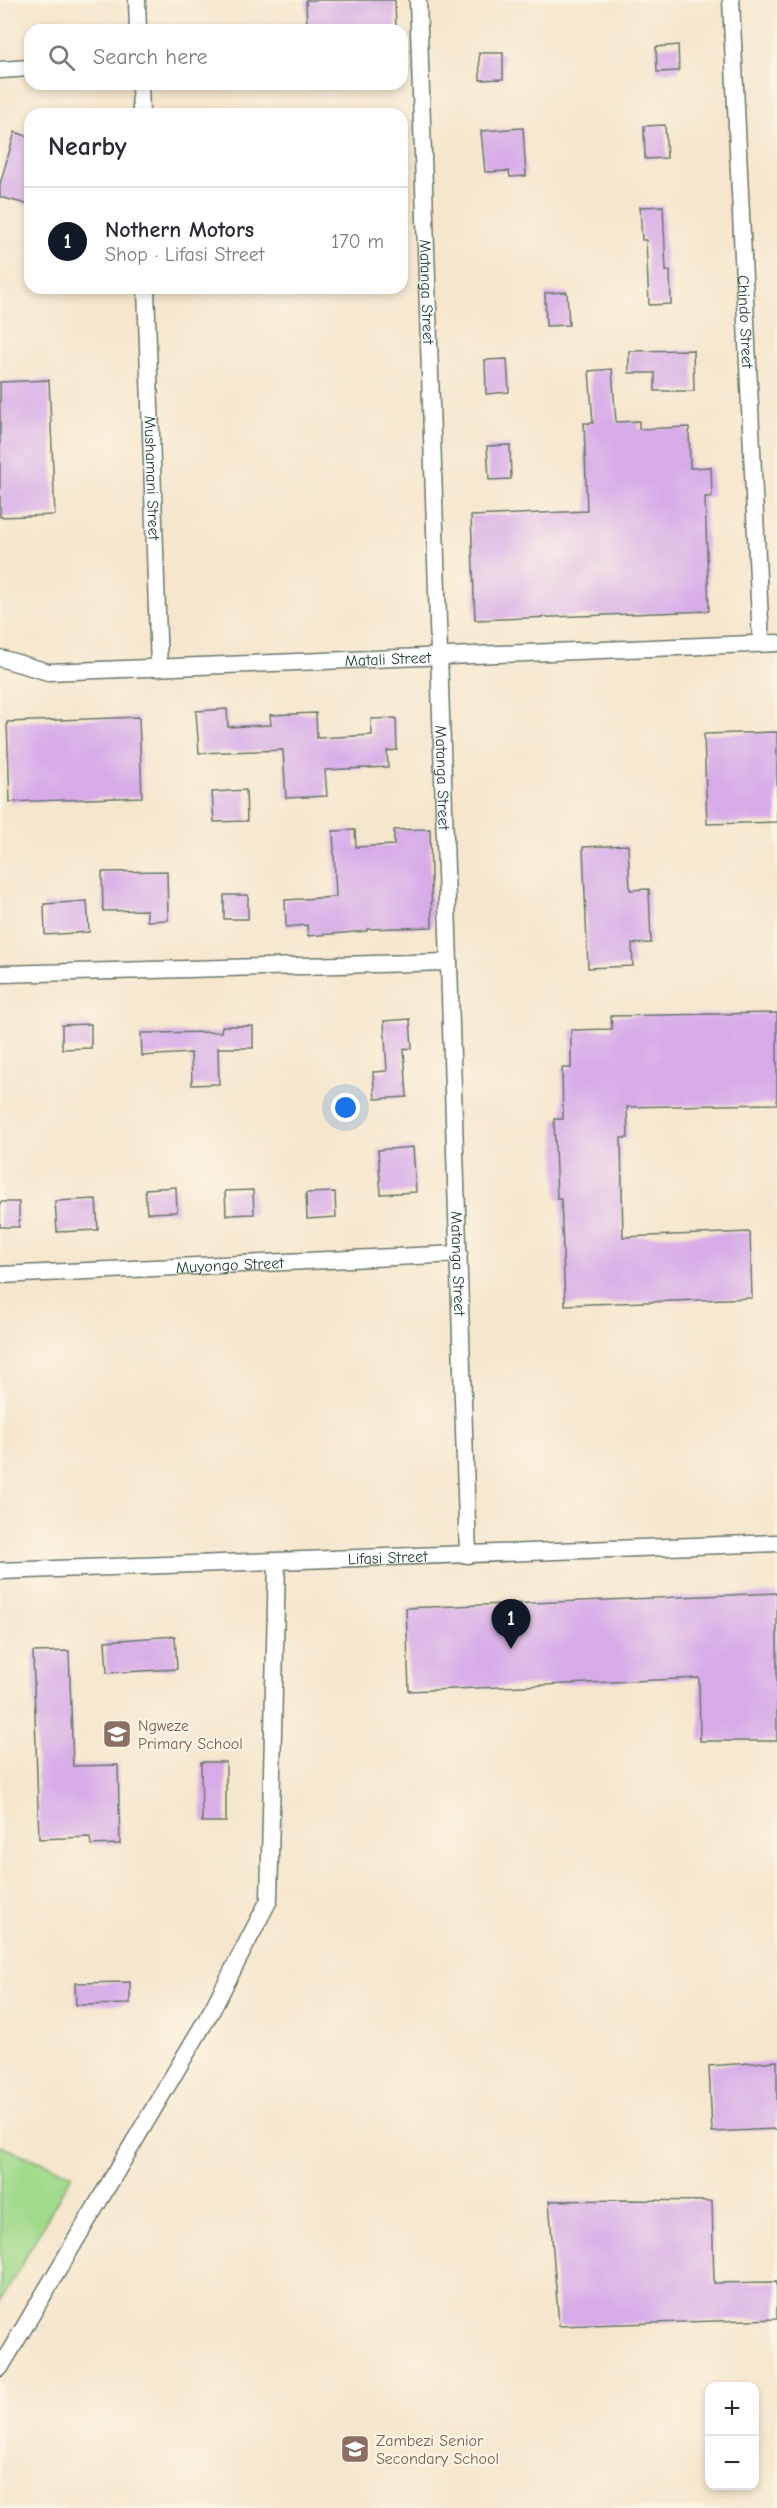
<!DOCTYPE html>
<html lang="en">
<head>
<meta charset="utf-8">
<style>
  body { margin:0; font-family:"Comic Neue",sans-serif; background:#f7f7f7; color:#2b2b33 }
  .controls { position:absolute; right:18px; bottom:18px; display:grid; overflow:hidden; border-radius:12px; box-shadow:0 3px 9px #0003 }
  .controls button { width:54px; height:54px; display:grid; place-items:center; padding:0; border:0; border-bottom:2px solid #e1e1e2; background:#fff; color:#2b2b33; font:30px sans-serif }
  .you { position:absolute; left:346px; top:1108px; width:21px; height:21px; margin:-15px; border:4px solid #fff; border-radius:50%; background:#1a73e8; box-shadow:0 0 0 9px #1a73e833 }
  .badge { display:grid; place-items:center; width:39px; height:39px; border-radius:50%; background:#111827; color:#fff; font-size:20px; font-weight:700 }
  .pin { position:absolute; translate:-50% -50px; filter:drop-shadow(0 2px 3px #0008) }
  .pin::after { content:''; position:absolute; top:32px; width:21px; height:18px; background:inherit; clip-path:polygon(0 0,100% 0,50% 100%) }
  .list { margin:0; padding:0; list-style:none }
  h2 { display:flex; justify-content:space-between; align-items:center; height:78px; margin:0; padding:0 24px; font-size:26px }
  h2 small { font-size:20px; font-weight:400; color:#7c7c81 }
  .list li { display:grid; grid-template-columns:39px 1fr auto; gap:18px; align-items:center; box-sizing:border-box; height:108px; padding:0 24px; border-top:2px solid #e1e1e2 }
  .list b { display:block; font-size:22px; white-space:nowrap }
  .list p { margin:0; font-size:20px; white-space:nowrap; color:#7c7c81 }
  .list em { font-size:20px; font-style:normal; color:#7c7c81 }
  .icon { flex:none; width:33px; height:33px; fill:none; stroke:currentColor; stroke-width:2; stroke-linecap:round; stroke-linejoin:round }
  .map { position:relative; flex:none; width:777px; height:2508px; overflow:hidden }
  .search { position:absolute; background:#fff; box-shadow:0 3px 9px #0003; left:24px; top:24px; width:384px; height:66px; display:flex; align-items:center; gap:15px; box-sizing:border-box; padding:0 21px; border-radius:18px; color:#7c7c81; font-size:22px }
  .panel { position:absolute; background:#fff; box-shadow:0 3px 9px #0003; left:24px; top:108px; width:384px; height:186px; border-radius:18px }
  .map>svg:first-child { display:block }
  .green { fill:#a1da8c; stroke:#608c60; stroke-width:1.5 }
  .building { fill:#d7aae8 }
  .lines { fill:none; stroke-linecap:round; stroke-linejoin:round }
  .minor-casing { stroke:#6a786a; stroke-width:19 }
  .minor { stroke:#fff; stroke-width:16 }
  .labels { text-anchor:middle; stroke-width:4.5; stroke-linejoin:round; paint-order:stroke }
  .street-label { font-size:16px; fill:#1f3d34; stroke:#fcf5e5 }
  .education-label { font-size:16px; fill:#785e54; stroke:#fcf5e5; text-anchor:start }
</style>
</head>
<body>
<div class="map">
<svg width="777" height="2508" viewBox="0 0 777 2508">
  <rect width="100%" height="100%" fill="#fcf5e5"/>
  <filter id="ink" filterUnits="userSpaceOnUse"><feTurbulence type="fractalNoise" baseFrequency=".0167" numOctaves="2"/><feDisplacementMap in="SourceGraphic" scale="12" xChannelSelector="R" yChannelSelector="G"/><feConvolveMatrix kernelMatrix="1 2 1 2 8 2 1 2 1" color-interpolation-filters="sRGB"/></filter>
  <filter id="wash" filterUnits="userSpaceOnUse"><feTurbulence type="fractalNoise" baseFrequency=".008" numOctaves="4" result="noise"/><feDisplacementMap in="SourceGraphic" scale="24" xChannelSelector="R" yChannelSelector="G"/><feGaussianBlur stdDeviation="1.35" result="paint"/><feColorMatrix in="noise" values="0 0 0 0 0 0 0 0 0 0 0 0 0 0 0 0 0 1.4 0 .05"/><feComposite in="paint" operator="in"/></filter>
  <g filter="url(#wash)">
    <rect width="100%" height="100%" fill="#f6e6cd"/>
    <polygon class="green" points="0,2146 72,2174 0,2303"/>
    <g id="blocks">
      <g class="building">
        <polygon points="306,0 395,0 396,30 307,30"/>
        <polygon points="678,45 679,71 657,72 656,47"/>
        <polygon points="479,53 503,53 503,79 480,80"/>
        <polygon points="665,125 667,158 645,159 644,126"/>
        <polygon points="523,128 526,176 510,177 509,171 485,172 481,131"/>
        <polygon points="15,132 30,137 30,205 0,197 0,184"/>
        <polygon points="663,206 666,271 670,271 671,304 649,305 646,240 642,240 640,207"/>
        <polygon points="567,292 569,325 546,326 545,293"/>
        <polygon points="693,350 694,391 655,391 655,373 629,373 629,351"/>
        <polygon points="507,359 509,392 486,394 485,360"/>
        <polygon points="612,369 616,422 639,421 639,429 689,427 690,468 711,467 712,497 705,497 709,611 475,620 471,516 587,511 584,423 593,423 589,371"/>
        <polygon points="49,380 55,515 0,517 0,382"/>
        <polygon points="510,445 511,479 489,480 487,446"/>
        <polygon points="227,709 228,727 271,725 270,715 316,713 317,738 372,735 371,719 396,718 397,750 387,751 388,767 325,770 327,796 286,798 283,750 199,753 196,711"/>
        <polygon points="139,717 142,797 10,802 7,722"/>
        <polygon points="777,732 777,822 707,824 704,734"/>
        <polygon points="246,790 247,821 214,822 212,792"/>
        <polygon points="430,829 432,927 367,929 367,931 308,936 307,925 286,927 285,900 336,897 333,831 355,830 356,847 394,845 394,830"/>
        <polygon points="628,845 630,890 649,889 651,943 632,944 633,966 588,968 583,847"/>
        <polygon points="167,871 168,920 147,921 147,910 103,911 102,872"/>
        <rect x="224" y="895" width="24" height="24"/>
        <polygon points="87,901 89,932 45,935 44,904"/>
        <polygon points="777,1013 777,1104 627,1107 628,1138 621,1138 623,1237 750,1232 752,1298 565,1305 561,1199 557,1199 554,1119 563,1119 562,1068 571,1068 571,1030 612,1029 611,1016"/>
        <polygon points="410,1019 412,1048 404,1049 407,1097 375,1099 373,1072 387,1071 384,1021"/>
        <polygon points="91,1024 91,1048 62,1049 62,1025"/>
        <polygon points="222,1026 253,1026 253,1048 218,1048 219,1084 192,1085 191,1053 142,1056 141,1033 221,1032"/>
        <polygon points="413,1147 416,1192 381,1194 378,1150"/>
        <polygon points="176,1187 177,1212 147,1213 145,1189"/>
        <polygon points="253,1190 254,1214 226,1215 225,1191"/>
        <polygon points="335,1192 336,1217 307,1219 306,1193"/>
        <polygon points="96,1199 98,1230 57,1232 55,1201"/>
        <rect x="0" y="1202" width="19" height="25"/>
        <polygon points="777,1593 777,1741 700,1741 699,1678 409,1691 406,1608"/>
        <polygon points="175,1636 177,1669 107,1673 105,1641"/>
        <polygon points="69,1651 73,1766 118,1765 120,1844 91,1845 90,1837 39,1839 33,1652"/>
        <polygon points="201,1762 226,1762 226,1822 202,1822"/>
        <polygon points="130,1982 130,2004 76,2005 75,1983"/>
        <polygon points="777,2061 777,2129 712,2132 709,2066"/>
        <polygon points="627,2200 712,2201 714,2283 777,2282 777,2319 559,2326 549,2201"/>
      </g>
    </g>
  </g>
  <g filter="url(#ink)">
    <use href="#blocks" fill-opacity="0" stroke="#6a786a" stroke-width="1.5"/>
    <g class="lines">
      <g class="minor-casing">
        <g id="minor">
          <polyline points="137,0 138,30"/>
          <path id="s1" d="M418 0 468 1555"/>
          <path id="s2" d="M731 0 761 643"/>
          <polyline points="0,70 30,68"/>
          <polyline points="140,84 141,114"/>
          <path id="s3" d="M146 288 159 668"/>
          <path id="s4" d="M0 658 48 672 777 643"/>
          <polyline points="0,974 449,962"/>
          <path id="s5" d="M0 1275 459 1254"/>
          <path id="s6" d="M0 1571 777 1543"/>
          <polyline points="0,2368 212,2010 269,1900 277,1562"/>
        </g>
      </g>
      <use href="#minor" class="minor"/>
    </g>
  </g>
  <defs>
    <g id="school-square" transform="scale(1.5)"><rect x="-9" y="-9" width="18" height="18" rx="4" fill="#8d6e63" stroke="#fcf5e5"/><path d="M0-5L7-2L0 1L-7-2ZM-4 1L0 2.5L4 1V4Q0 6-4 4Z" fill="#fff"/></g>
  </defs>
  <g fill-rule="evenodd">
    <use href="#school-square" x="117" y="1734"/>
    <use href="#school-square" x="355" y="2449"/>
  </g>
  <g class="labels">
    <g class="street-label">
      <text dy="6" stroke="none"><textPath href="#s1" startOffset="292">Matanga Street</textPath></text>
      <text dy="6" stroke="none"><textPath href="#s2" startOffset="322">Chindo Street</textPath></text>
      <text dy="6" stroke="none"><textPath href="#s3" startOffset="190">Mushamani Street</textPath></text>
      <text dy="6" stroke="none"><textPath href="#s4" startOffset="390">Matali Street</textPath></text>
      <text dy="6" stroke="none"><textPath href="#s1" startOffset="778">Matanga Street</textPath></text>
      <text dy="6" stroke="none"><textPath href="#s1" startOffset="1264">Matanga Street</textPath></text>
      <text dy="6" stroke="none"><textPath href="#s5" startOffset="230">Muyongo Street</textPath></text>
      <text dy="6" stroke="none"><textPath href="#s6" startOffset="388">Lifasi Street</textPath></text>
    </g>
    <g class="education-label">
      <text x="138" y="1731">Ngweze<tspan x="138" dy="18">Primary School</tspan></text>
      <text x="376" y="2446">Zambezi Senior<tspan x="376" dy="18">Secondary School</tspan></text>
    </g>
  </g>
</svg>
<div class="controls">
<button>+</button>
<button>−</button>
</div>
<div class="you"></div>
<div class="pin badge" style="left:511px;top:1649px">1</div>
<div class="search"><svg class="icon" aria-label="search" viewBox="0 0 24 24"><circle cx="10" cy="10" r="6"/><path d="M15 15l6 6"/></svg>Search here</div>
<section class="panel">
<h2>Nearby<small></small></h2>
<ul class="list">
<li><span class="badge">1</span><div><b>Nothern Motors</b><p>Shop · Lifasi Street</p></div><em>170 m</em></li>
</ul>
</section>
</div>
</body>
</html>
